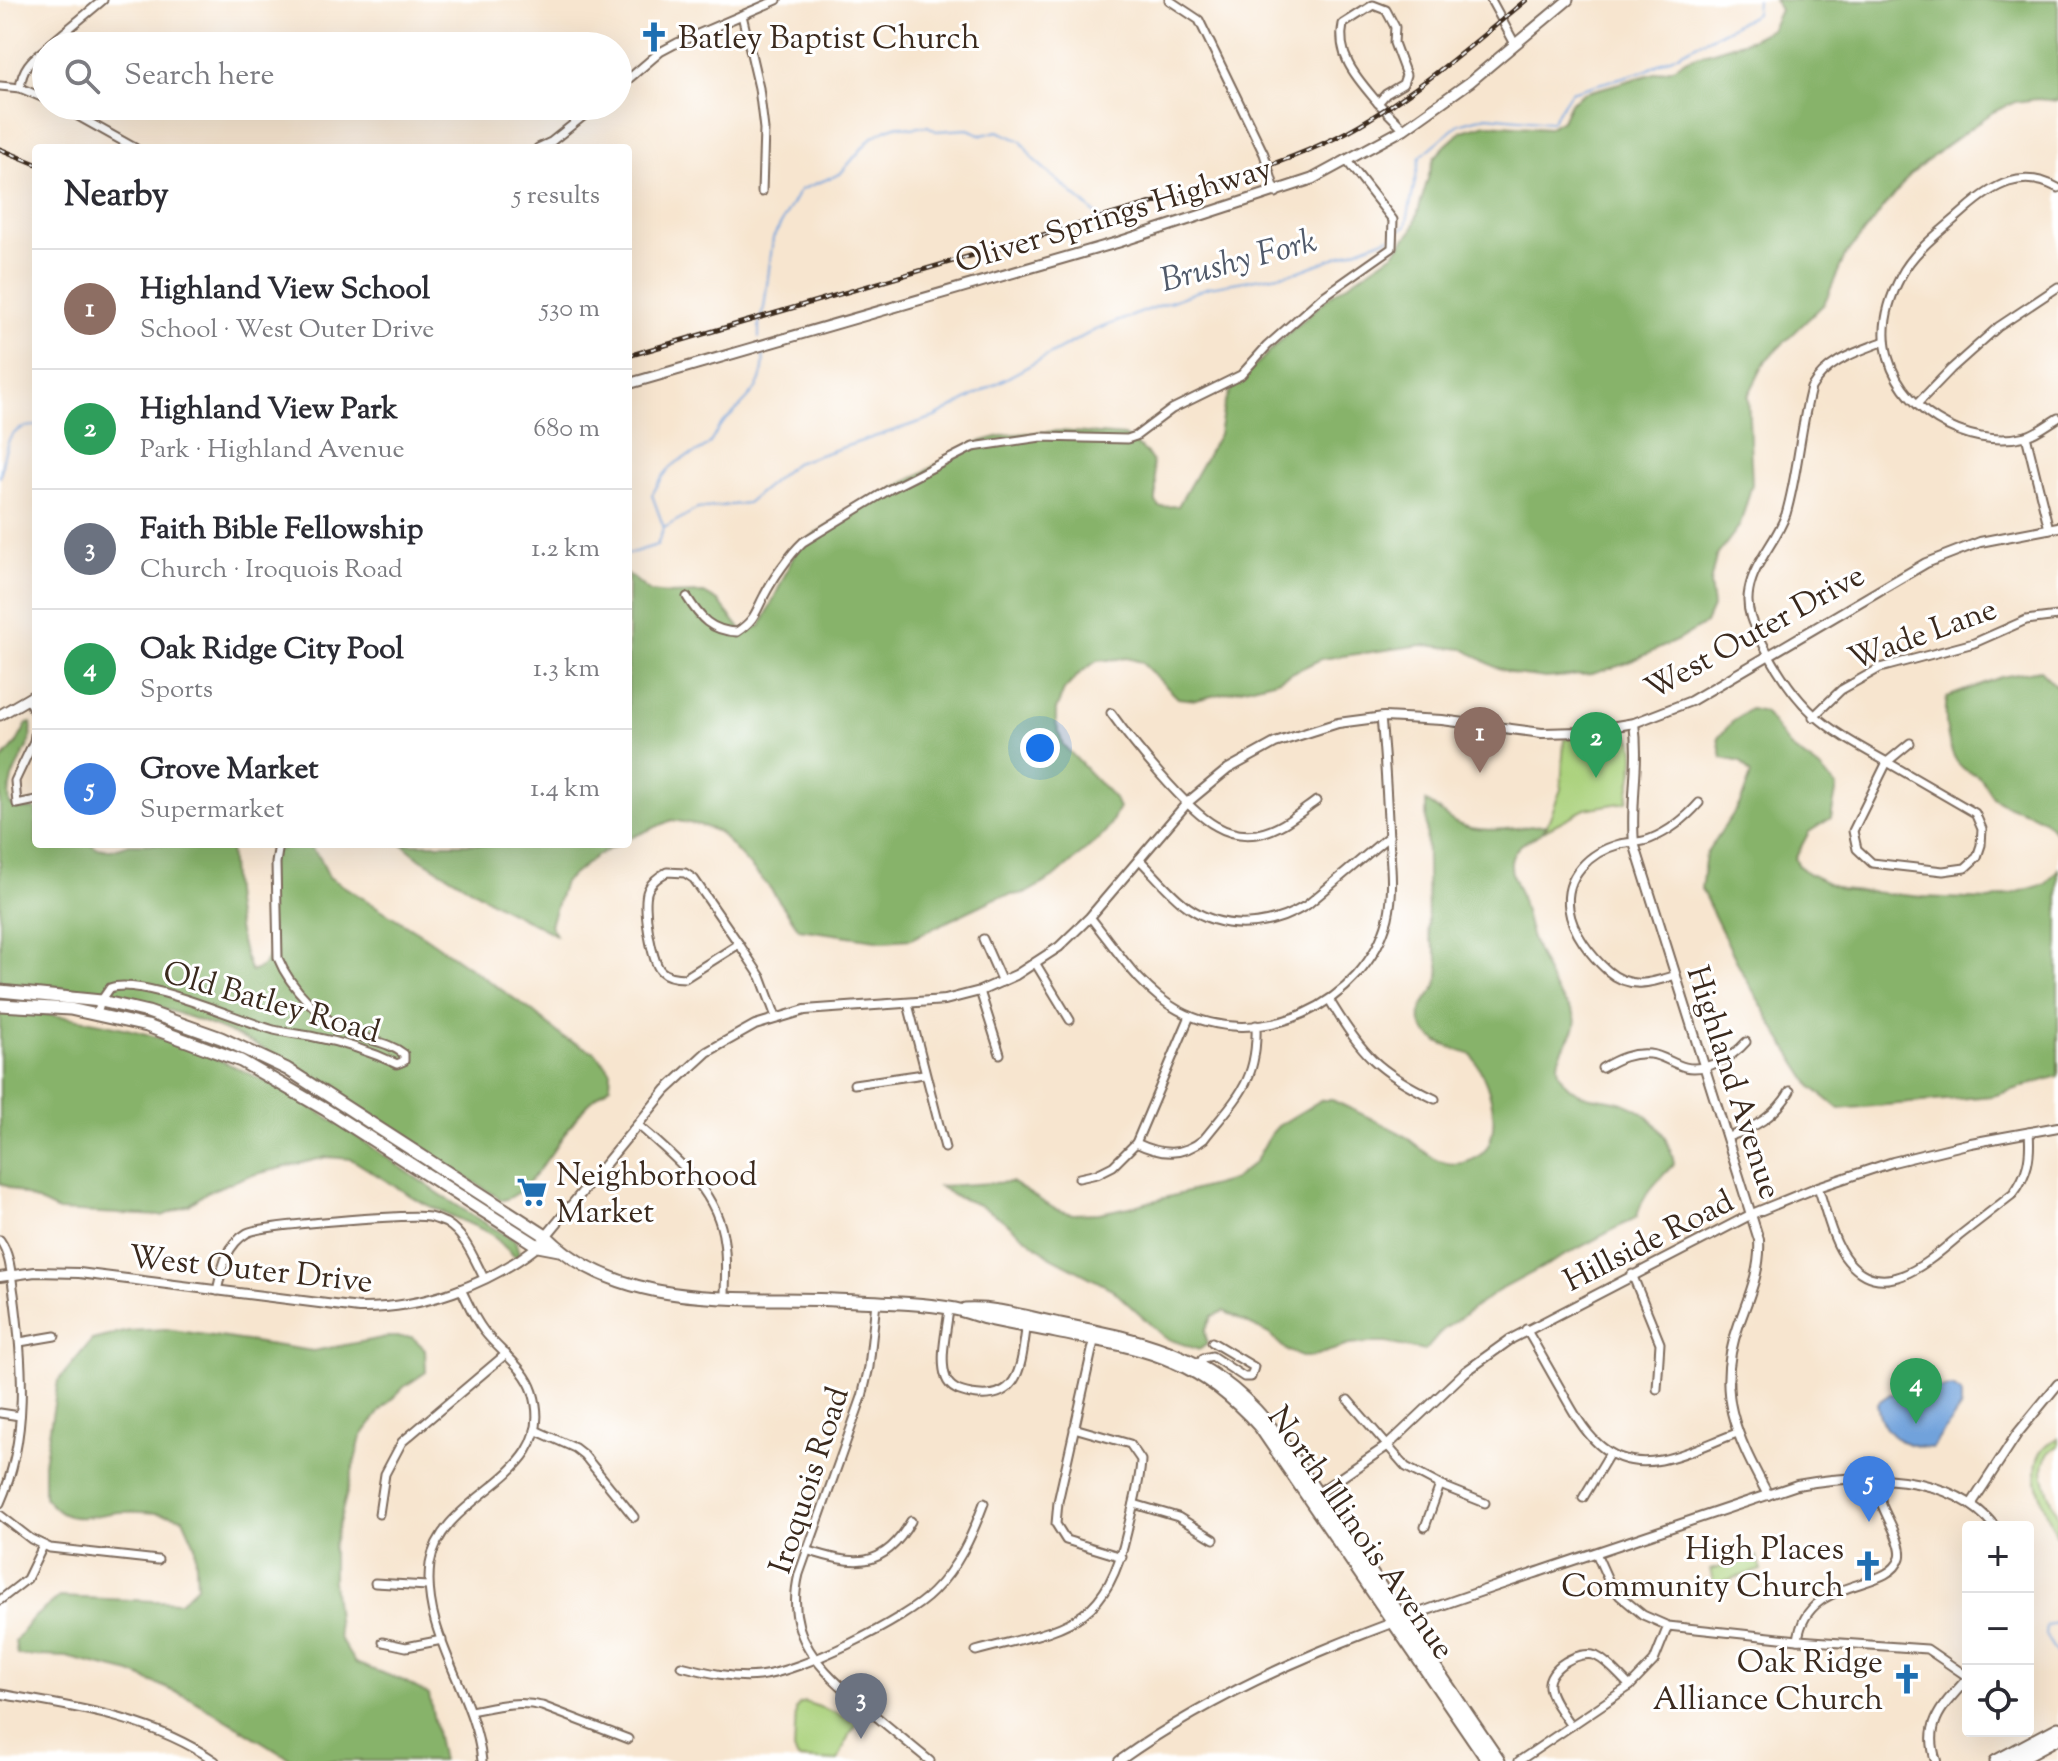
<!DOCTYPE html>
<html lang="en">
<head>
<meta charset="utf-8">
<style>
  body { margin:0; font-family:"Sorts Mill Goudy",serif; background:#f2f2f3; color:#2b2b33 }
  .controls { position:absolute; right:24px; bottom:24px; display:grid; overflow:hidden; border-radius:8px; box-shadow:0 8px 32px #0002 }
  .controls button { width:72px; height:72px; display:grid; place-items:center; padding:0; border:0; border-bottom:2px solid #e1e1e2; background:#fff; color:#2b2b33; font:40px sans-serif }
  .you { position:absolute; left:1040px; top:748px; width:28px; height:28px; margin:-20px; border:6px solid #fff; border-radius:50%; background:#1a73e8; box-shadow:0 0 0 12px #1a73e833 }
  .badge { display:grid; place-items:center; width:52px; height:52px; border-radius:50%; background:#2563eb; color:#fff; font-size:26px; font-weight:700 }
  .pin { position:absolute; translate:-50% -66px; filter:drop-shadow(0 2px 4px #0008) }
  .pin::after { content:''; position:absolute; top:42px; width:28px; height:24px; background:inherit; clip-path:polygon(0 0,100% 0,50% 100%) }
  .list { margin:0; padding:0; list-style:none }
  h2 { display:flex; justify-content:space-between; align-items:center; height:104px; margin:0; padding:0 32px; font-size:34px }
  h2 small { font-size:26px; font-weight:400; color:#7c7c81 }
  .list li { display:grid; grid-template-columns:52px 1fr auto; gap:24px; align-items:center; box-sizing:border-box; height:120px; padding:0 32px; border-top:2px solid #e1e1e2 }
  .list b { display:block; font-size:30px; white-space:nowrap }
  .list p { margin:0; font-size:26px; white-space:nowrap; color:#7c7c81 }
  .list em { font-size:26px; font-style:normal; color:#7c7c81 }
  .icon { flex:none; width:44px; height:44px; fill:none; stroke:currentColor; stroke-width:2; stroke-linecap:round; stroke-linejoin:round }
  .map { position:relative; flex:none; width:2058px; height:1761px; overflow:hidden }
  .search { position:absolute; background:#fff; box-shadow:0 8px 32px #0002; left:32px; top:32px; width:600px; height:88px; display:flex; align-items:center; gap:20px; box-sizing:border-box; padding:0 28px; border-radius:44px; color:#7c7c81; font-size:30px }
  .panel { position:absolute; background:#fff; box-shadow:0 8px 32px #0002; left:32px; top:144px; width:600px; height:704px; border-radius:8px }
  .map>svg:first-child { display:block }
  .green { fill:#aad17b; stroke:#727e4c; stroke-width:2 }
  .forest { fill:#87b36b; stroke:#616e44; stroke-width:2 }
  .water { fill:#71a2db; stroke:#56667c; stroke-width:2 }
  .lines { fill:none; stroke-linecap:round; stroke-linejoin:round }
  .stream { stroke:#71a2db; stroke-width:2 }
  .minor-casing { stroke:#7d6b5c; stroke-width:11 }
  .tertiary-casing { stroke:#7d6b5c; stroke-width:12 }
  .secondary-casing { stroke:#7d6b5c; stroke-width:13 }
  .trunk-casing { stroke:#7d6b5c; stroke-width:15 }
  .minor { stroke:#fff; stroke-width:7 }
  .tertiary { stroke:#fff; stroke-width:8 }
  .secondary { stroke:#fff; stroke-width:9 }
  .trunk { stroke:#fff; stroke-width:11 }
  .rail-casing { stroke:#3b2a1e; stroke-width:5 }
  .rail { stroke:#fff; stroke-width:2; stroke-dasharray:6; stroke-linecap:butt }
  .labels { text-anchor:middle; stroke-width:6; stroke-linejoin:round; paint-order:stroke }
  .poi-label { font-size:32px; fill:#3b2a1e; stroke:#fff; text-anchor:start }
  .street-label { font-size:32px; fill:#3b2a1e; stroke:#fff }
  .water-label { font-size:34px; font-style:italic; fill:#515a6a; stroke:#fff }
</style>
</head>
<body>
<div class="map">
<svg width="2058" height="1761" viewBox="0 0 2058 1761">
  <rect width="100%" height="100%" fill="#fff"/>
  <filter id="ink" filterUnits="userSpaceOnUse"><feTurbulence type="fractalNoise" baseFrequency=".0125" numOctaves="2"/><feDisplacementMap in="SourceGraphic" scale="16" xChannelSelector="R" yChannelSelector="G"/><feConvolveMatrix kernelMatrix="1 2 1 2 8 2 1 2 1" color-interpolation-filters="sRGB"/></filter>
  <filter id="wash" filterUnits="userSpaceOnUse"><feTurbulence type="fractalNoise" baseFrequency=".006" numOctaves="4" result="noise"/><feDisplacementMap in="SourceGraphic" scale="32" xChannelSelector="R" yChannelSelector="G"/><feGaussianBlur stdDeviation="1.8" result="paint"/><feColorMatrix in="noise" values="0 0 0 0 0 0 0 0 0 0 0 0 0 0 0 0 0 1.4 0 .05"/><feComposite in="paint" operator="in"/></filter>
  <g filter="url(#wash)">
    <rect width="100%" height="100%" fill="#f7e5cf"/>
    <g class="green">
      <path d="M1624 730C1643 744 1630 782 1627 802L1585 809 1545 830 1561 789 1564 739Z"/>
      <path d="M2058 1438V1446C2029 1463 2050 1491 2057 1515 2058 1523 2058 1532 2058 1540 2047 1509 2015 1457 2058 1438Z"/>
      <polygon points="1757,1556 1761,1570 1714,1584 1710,1570"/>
      <polygon points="805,1702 836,1713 857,1724 849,1735 838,1761 798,1759 794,1751 796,1709 799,1704"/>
    </g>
    <g class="forest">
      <polygon points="1774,0 2058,0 2058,101 2037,99 2015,102 1993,112 1943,148 1910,175 1845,256 1824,304 1766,360 1748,396 1752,484 1740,525 1716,557 1710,583 1713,607 1706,623 1678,640 1625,664 1592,674 1546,678 1515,674 1495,667 1464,649 1422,645 1321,659 1277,680 1196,700 1178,698 1141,662 1127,658 1097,661 1080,673 1064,690 1056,710 1056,723 1063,745 1115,799 1119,808 1106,832 1056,876 1026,893 998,897 911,939 883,941 799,929 770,888 719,832 700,825 672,820 628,839 628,574 650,592 668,594 704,593 718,601 742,631 761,626 796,551 816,533 975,443 1005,435 1060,431 1124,436 1146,452 1152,461 1156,483 1156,502 1160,507 1178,506 1219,434 1224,406 1230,391 1280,341 1330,296 1394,253 1413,229 1434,158 1446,145 1462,131 1486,124 1548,128 1562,120 1570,103 1584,93 1673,68 1687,59 1752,39 1771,29 1780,10"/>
      <path d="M2040 670 2058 688V836C2040 807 2017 815 1994 798 1988 792 1986 783 1979 777 1975 773 1967 772 1963 768 1946 755 1944 717 1947 697L2001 677Z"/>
      <polygon points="1750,709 1764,712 1791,748 1819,768 1837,787 1831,818 1809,832 1795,858 1799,866 1809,874 1840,889 1923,897 1990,900 2046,884 2058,869 2058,1076 1993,1096 1839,1109 1812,1087 1780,1037 1741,970 1701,889 1706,854 1741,802 1751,775 1741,762 1722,758 1718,738 1732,722"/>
      <path d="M31 723C36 751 4 768 10 804L18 809H36V844H91L96 848 111 850 129 844H230C232 887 234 932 251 972 286 961 266 911 264 884 263 873 266 863 269 852L282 849 283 844H307L320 858 329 877 424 936 532 1011 564 1038 595 1052 611 1071 610 1085C603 1093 593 1098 586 1106 565 1127 530 1197 502 1200 464 1176 426 1152 389 1127 340 1095 291 1060 237 1036 162 1003 82 984 0 984V762L16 744 27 724Z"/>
      <path d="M1426 802C1438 807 1446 819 1458 824 1487 836 1517 826 1547 825 1540 841 1515 838 1511 862 1510 873 1515 881 1519 891 1524 905 1526 918 1530 932 1536 953 1547 974 1557 993 1562 1001 1572 1008 1575 1017 1581 1037 1542 1056 1566 1084 1579 1098 1594 1097 1610 1100 1645 1106 1668 1130 1674 1164 1660 1178 1641 1196 1637 1217L1498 1291 1443 1330 1425 1351 1386 1343H1369L1349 1345 1311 1357H1301L1286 1350 1269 1334 1224 1311 1212 1316 1205 1330 1207 1344 1199 1350 1165 1338 1112 1289 1051 1257 999 1217 979 1205 954 1196 939 1186 1011 1182 1055 1209 1073 1214 1099 1213 1130 1207 1233 1180 1255 1162 1270 1135 1278 1126 1321 1100H1332C1355 1111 1378 1121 1400 1133 1412 1140 1423 1152 1435 1159 1456 1170 1485 1161 1491 1138 1499 1110 1486 1078 1472 1055 1453 1048 1414 1040 1421 1010 1423 1001 1434 993 1437 984 1445 961 1432 949 1428 930Z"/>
      <polygon points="402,844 618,844 596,856 564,882 550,925 556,935 503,908 421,859"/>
      <path d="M0 1011C118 1016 216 1049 316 1110 384 1152 445 1203 515 1240L519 1253 516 1258 490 1233 421 1202 351 1159 327 1157 248 1176 207 1192 189 1205 162 1216 58 1211 0 1183Z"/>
      <path d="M166 1329 313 1351 387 1337H412L425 1349 426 1372 404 1387 381 1410 361 1437 333 1547V1581L339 1638 355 1663 404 1681 429 1695 442 1761H294L190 1698 131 1673 66 1657 17 1655 15 1641 32 1619 59 1597 180 1602 197 1586 195 1545 183 1518C162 1512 142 1511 120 1512 102 1513 81 1522 63 1514 56 1511 50 1503 44 1497V1463L58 1381 92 1340 129 1331Z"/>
    </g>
    <path class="water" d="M1953 1387 1961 1393V1407L1932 1448C1902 1446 1881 1436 1877 1403L1890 1394Z"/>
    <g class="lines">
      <g class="stream">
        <polyline points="1395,233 1406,226 1420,157 1459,124 1487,116 1551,122 1571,92 1647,70 1756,14 1757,0"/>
        <polyline points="759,338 759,322 764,308 773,238 800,190 840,174 871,138 887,129 899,125 911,128 928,126 936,131 968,129 982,135 998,131 1021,141 1033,159 1105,222 1141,222"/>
        <path d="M0 477C4 452 6 425 36 426"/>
        <path d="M664 528 652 495C659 482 666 469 679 461 688 455 699 453 707 446 714 440 715 431 721 425 743 403 768 388 763 352"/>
        <polyline points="628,554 657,545 664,528 697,509 747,503 795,463 935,417 1095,330 1209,287 1297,272 1390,237"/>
        <polyline points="2058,1622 2046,1627 2045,1635 2058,1656"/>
      </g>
    </g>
  </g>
  <g filter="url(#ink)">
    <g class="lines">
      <g class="minor-casing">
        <g id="minor">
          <polyline points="1169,0 1199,20 1264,154 1276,193"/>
          <polyline points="1491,0 1515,44"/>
          <path d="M1373 5 1386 10 1395 27 1394 43 1406 75 1403 84 1386 94 1378 103C1358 79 1336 57 1343 24Z"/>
          <polyline points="742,15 759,88 764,129 762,192"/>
          <polyline points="48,46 103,0"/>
          <polyline points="0,86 20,88 46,99"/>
          <path d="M20 88C22 68 31 60 46 48"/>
          <polyline points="618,88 660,52 677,43 777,0"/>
          <polyline points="1378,103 1404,129"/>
          <polyline points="60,106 135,148"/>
          <polyline points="538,148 551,142 596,106"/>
          <path d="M2058 188C2022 168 1993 185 1965 210 1944 229 1914 250 1901 276 1890 297 1882 323 1886 347 1895 408 1967 451 2026 436 2037 433 2048 424 2058 418"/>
          <path d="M1885 341C1857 352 1827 360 1811 388 1800 429 1798 473 1786 514 1777 541 1754 562 1749 590 1745 610 1753 626 1762 642 1797 710 1822 726 1887 762L1910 743"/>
          <polyline points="1917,404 1951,369 1998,327 2058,287"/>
          <polyline points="2026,436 2049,529"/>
          <path d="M687 597C700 618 711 631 737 632 755 620 755 613 764 596 772 580 790 554 803 542L890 489 973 447 1041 437 1127 439 1136 436 1172 409 1241 375 1267 346 1321 298 1392 248 1393 220 1347 161"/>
          <polyline points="28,699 36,716"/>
          <path d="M1111 713C1132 742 1186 810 1216 826 1228 833 1243 836 1257 834 1280 830 1298 814 1316 801"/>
          <polyline points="1813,717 1841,690 1880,668 1974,643 2026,620 2058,616"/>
          <polyline points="36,729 34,741 15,781 17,804 36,800"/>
          <polygon points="1887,762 1975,813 1982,829 1981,845 1977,857 1965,868 1943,871 1872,863 1857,849 1853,831"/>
          <path d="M1139 859C1155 875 1170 894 1188 907 1225 933 1271 927 1307 905L1389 836"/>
          <path d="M667 872 685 873 694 879 739 944 685 978C676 978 667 977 661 971 651 961 642 903 648 890 652 881 659 876 667 872Z"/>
          <path d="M1090 917C1116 949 1141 990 1178 1010 1258 1054 1365 1005 1388 918 1394 892 1391 865 1389 839 1387 798 1385 758 1381 717"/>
          <polyline points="983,939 1002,982"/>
          <polyline points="739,944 761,977 776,1017"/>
          <polyline points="1036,964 1070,1020"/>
          <path d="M1676 975C1651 983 1630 990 1608 971 1591 956 1572 932 1569 909 1564 876 1590 852 1620 844 1630 842 1641 843 1650 839 1670 831 1685 819 1699 803"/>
          <polyline points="980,991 1000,1054"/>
          <path d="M1330 1001C1362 1054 1378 1072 1435 1099"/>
          <polyline points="908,1004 945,1148"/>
          <path d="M97 1014 101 1001 110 988C141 976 238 1020 274 1030 286 1033 298 1034 310 1036 341 1042 370 1051 397 1064L404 1061V1054C389 1042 369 1041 352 1033 323 1021 290 988 278 958L276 863 279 844"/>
          <path d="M1602 1068C1617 1059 1632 1052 1650 1054 1662 1055 1673 1064 1685 1067 1706 1072 1733 1057 1746 1042"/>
          <polyline points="854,1084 924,1074"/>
          <path d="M638 1125C674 1157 718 1190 724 1242 727 1260 725 1279 725 1298"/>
          <path d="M1728 1137C1754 1128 1776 1116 1790 1091"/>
          <path d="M1136 1143C1161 1155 1182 1157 1204 1139 1237 1097 1258 1082 1256 1025"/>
          <polyline points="1079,1178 1097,1174 1113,1166 1136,1143 1190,1016"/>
          <path d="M1818 1187C1826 1210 1832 1242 1848 1261 1884 1304 1929 1261 1959 1236 1977 1222 1995 1208 2013 1194 2028 1174 2031 1157 2029 1132"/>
          <path d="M0 1240C11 1256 11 1276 14 1294 23 1363 29 1438 0 1503"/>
          <polyline points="1632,1274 1660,1343 1657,1389"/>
          <path d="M461 1289C468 1303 474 1318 484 1331 500 1352 525 1367 533 1392 560 1480 441 1490 430 1564 421 1634 475 1692 482 1761"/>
          <path d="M217 1291C222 1269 225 1246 247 1233 261 1225 408 1214 429 1217 434 1218 441 1221 446 1223 465 1234 474 1259 484 1278"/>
          <path d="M876 1302 869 1367 862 1397 799 1574C783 1639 823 1671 867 1709 888 1726 909 1744 930 1761"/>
          <path d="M949 1309C947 1329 939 1359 946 1378 950 1389 961 1392 971 1394 1023 1403 1021 1360 1027 1323"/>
          <path d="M1526 1329C1538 1349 1549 1369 1560 1388 1583 1430 1605 1471 1661 1460 1687 1455 1712 1442 1737 1433"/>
          <polyline points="1095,1337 1058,1502 1056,1524 1066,1540 1122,1557"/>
          <polyline points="20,1342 55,1336"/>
          <polyline points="1198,1367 1203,1358 1212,1356 1244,1377 1251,1377 1254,1367 1212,1342"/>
          <polyline points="1348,1400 1406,1467 1440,1485 1485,1503"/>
          <polyline points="0,1413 20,1416"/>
          <polyline points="535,1430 575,1448 584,1455 634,1517"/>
          <polyline points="1583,1498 1610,1453"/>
          <polyline points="1134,1504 1178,1517 1214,1539"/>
          <polyline points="379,1514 385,1474 402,1442 506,1354"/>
          <polyline points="0,1515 31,1539 50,1548 158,1560"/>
          <polyline points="1425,1527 1440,1485"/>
          <path d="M806 1550C854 1565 883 1571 911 1521"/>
          <polyline points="1596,1553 1609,1582 1620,1596 1643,1615 1668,1626 1798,1640 1927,1649 1968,1677"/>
          <polyline points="375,1583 428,1586"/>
          <polyline points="0,1600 27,1579 43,1546"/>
          <path d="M1798 1640C1806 1575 1889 1593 1900 1558 1904 1546 1887 1518 1882 1505 1880 1497 1881 1488 1881 1480"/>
          <polyline points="383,1642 406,1647 442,1640"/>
          <path d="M976 1651C1061 1628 1105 1630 1127 1532 1132 1509 1140 1484 1141 1460L1130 1444 1074 1428"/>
          <path d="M681 1666C705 1672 734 1679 759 1676 799 1672 905 1621 933 1592 958 1567 972 1536 984 1503"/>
          <path d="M0 1694C75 1707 151 1717 215 1761"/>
          <path d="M471 1711C496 1706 517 1700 542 1706L628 1739"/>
          <path d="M1571 1726C1563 1714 1551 1700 1549 1687 1546 1668 1580 1649 1596 1656 1609 1662 1620 1677 1630 1686"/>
          <polyline points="1519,1761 1630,1686 1654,1661 1668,1626"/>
        </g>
      </g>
      <g class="tertiary-casing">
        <g id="tertiary">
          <path d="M1634 723C1640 764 1630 802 1634 843L1759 1240C1761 1270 1749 1296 1739 1324 1714 1392 1736 1435 1768 1495"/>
          <path d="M0 1277 35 1272 79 1273 359 1308C422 1309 488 1285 538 1246L666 1090 707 1052 755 1025 805 1010 945 1000 980 991 1016 975 1059 947 1090 917 1188 802 1228 769 1275 743 1338 723 1384 717 1442 720 1542 733 1581 732 1634 723 1691 701 1926 563 1980 542 2058 527"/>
          <polyline points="1314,1496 1387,1446 1465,1372 1511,1339 1752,1214 1818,1187 1893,1162 1971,1143 2058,1127"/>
          <polyline points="1972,1503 2017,1434 2058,1384"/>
          <path d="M1119 1761C1247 1669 1396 1620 1544 1570 1629 1542 1712 1513 1797 1485 1860 1473 1952 1472 1995 1527"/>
          <path d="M1936 1761C1923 1722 1944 1705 1968 1678"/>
        </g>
      </g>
      <g class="secondary-casing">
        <g id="secondary">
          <polyline points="628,384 1119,242 1312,179 1404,129 1470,82 1568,0"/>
          <polyline points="0,715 36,694"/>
        </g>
      </g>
      <g class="trunk-casing">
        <g id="trunk">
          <path d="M0 991 101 1001 148 1012 221 1038 287 1069 546 1236C621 1311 737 1296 834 1300 874 1302 916 1302 955 1309 965 1311 975 1315 985 1318 1008 1324 1032 1327 1056 1332 1095 1340 1137 1345 1174 1362 1208 1376 1236 1400 1260 1427L1488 1761"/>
          <polyline points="0,1005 70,1009 147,1026 241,1061 326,1110 538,1246 559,1250"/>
          <path d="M965 1309C995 1307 1026 1317 1055 1323 1154 1343 1216 1354 1281 1440L1499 1761"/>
          <polyline points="1996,1761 2058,1728"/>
          <polyline points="2015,1761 2058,1738"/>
        </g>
      </g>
      <use href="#minor" class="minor"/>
      <use href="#tertiary" class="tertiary"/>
      <use href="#secondary" class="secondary"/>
      <use href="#trunk" class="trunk"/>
      <g class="rail-casing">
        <g id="rail">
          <polyline points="0,149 36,164"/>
          <path d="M628 356 1193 191C1241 175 1291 160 1337 137 1407 101 1466 50 1526 0"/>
        </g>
      </g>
      <use href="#rail" class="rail"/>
    </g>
  </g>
  <defs>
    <g id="church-bare" transform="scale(2.4)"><path d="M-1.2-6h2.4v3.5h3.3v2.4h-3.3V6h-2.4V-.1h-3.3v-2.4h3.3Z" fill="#1f6fb2" stroke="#fff" stroke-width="2.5" paint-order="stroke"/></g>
    <g id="supermarket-bare" transform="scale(2.4)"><path d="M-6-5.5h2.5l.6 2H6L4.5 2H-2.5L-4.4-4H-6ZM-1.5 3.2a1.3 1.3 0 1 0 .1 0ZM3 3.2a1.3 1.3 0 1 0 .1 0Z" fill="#1f6fb2" stroke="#fff" stroke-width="2.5" paint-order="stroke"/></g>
  </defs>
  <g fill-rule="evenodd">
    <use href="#church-bare" x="654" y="37"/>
    <use href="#supermarket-bare" x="532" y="1192"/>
    <use href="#church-bare" x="1868" y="1566"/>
    <use href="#church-bare" x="1907" y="1679"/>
  </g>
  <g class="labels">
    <g class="poi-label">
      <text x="678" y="48">Batley Baptist Church</text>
      <text x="556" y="1185">Neighborhood<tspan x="556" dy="37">Market</tspan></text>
      <text x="1844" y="1559" text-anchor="end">High Places<tspan x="1844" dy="37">Community Church</tspan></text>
      <text x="1883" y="1672" text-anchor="end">Oak Ridge<tspan x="1883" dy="37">Alliance Church</tspan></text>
    </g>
    <g class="street-label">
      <text transform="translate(1113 214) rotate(-17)" y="11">Oliver Springs Highway</text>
      <text transform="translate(1754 631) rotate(-29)" y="11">West Outer Drive</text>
      <text transform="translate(1922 633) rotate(-20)" y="11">Wade Lane</text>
      <text transform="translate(272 1001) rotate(16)" y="11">Old Batley Road</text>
      <text transform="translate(1735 1082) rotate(72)" y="11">Highland Avenue</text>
      <text transform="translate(1648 1240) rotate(-27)" y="11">Hillside Road</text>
      <text transform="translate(251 1268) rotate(6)" y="11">West Outer Drive</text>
      <text transform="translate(808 1480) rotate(-72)" y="11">Iroquois Road</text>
      <text transform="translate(1362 1532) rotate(55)" y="11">North Illinois Avenue</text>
    </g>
    <g class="water-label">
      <text transform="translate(1238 259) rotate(-15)" y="12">Brushy Fork</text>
    </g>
  </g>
</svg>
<div class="controls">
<button>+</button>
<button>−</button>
<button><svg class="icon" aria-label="locate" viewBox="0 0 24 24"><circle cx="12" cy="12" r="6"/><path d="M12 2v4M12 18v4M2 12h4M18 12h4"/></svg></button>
</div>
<div class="you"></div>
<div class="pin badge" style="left:1480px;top:773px;background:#8d6e63">1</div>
<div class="pin badge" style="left:1596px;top:778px;background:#2e9e5b">2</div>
<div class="pin badge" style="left:861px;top:1739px;background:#6b7280">3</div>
<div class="pin badge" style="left:1916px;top:1424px;background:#2e9e5b">4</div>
<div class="pin badge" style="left:1869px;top:1522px;background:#3f7fe0">5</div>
<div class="search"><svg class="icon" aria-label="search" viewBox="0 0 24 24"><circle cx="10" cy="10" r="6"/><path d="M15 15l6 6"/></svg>Search here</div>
<section class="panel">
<h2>Nearby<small>5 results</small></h2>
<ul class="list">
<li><span class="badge" style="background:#8d6e63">1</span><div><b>Highland View School</b><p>School · West Outer Drive</p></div><em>530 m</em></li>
<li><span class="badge" style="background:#2e9e5b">2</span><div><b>Highland View Park</b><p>Park · Highland Avenue</p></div><em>680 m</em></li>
<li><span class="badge" style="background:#6b7280">3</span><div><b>Faith Bible Fellowship</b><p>Church · Iroquois Road</p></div><em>1.2 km</em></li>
<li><span class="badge" style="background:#2e9e5b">4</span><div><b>Oak Ridge City Pool</b><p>Sports</p></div><em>1.3 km</em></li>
<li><span class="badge" style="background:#3f7fe0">5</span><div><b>Grove Market</b><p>Supermarket</p></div><em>1.4 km</em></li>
</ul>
</section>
</div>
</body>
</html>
